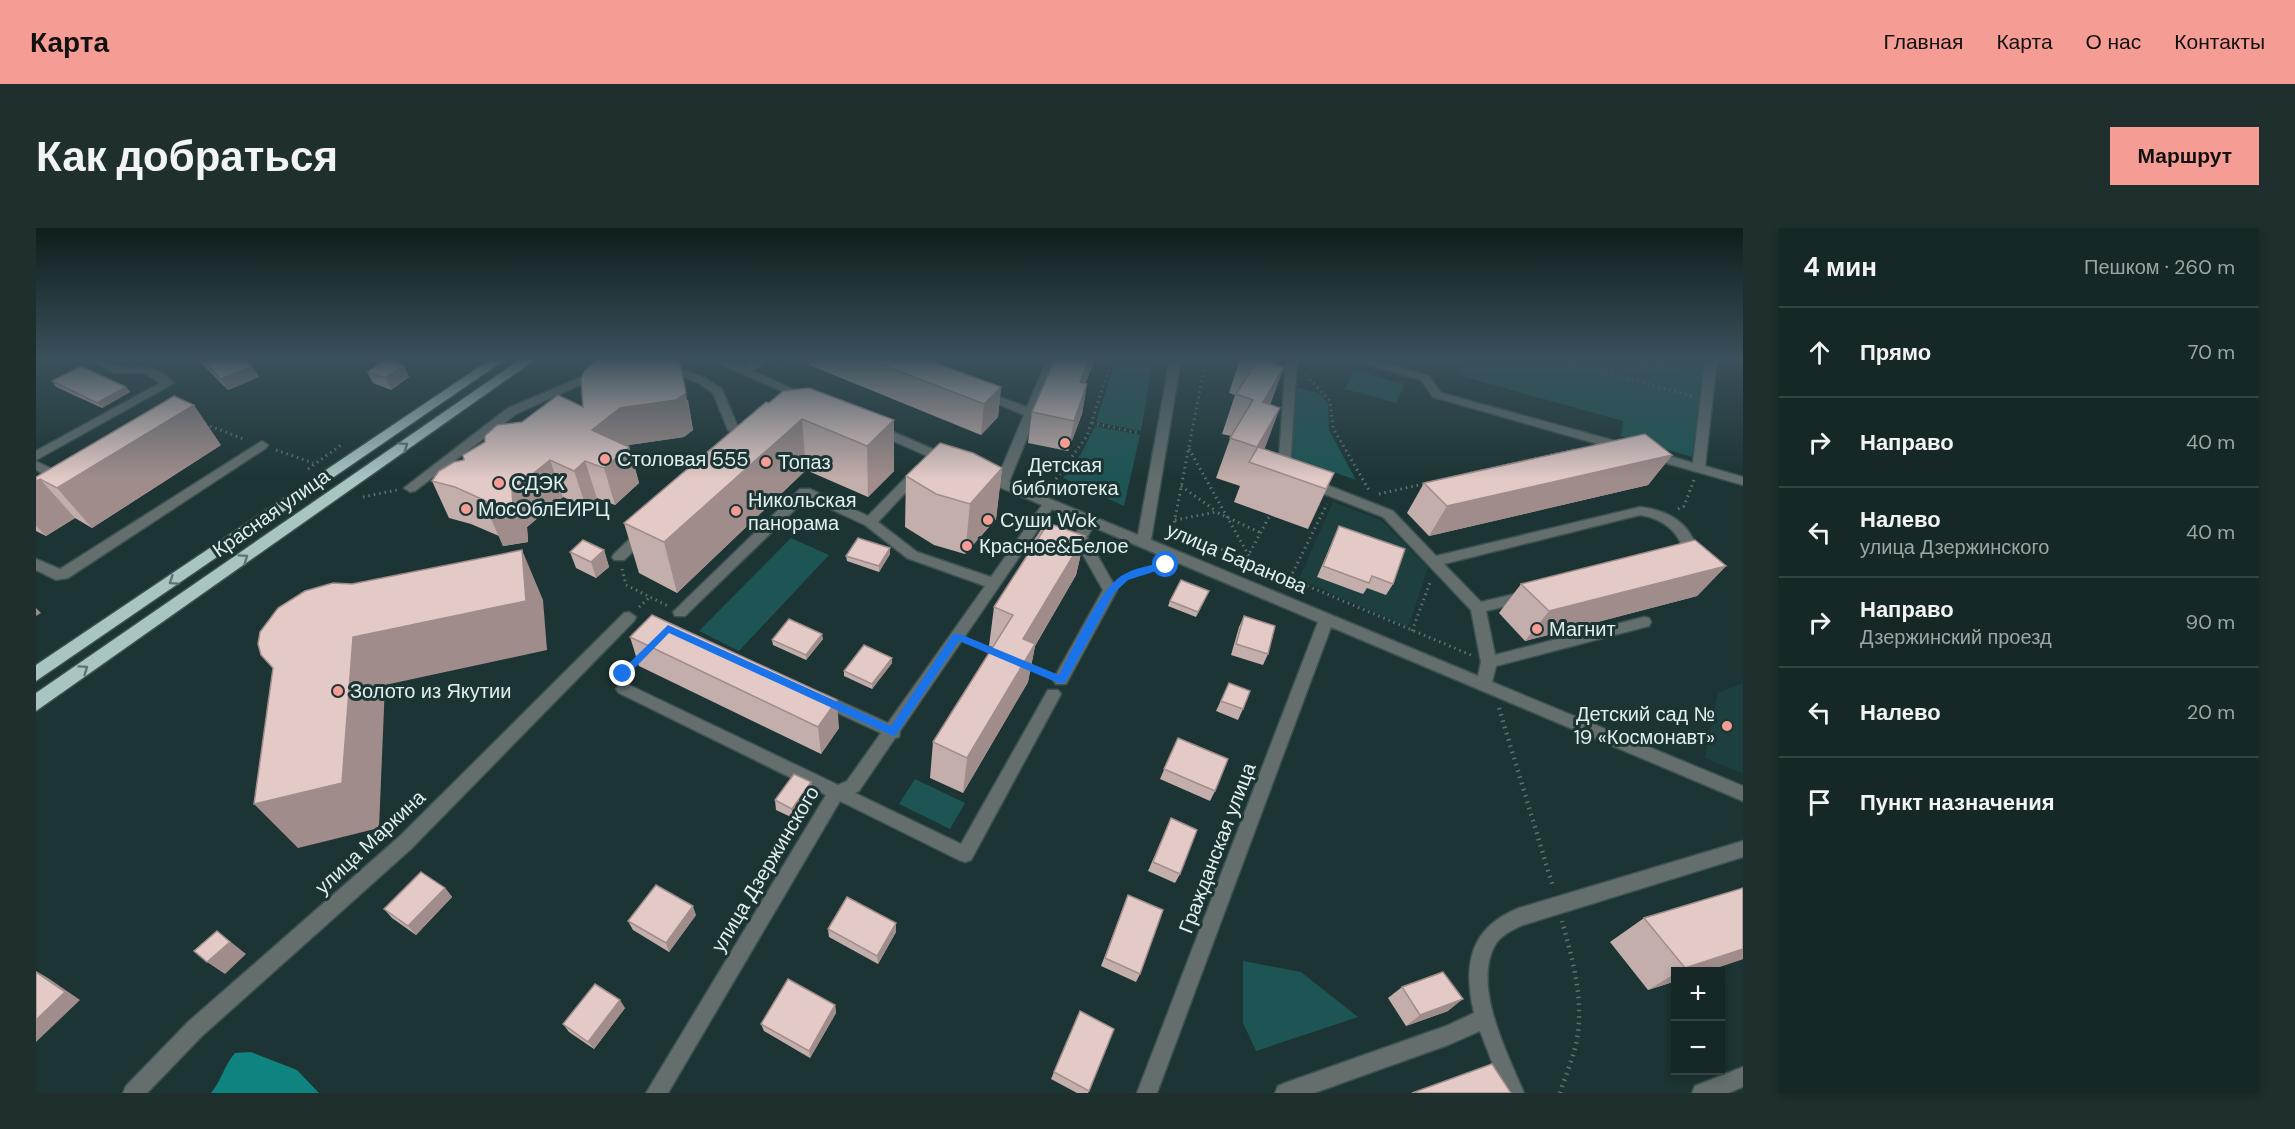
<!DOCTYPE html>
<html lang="ru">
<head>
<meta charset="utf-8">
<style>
  body { margin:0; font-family:"DM Sans",sans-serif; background:#1e2f2e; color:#f1f3f6 }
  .controls { position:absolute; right:18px; bottom:18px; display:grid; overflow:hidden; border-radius:0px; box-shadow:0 3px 9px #0003 }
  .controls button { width:54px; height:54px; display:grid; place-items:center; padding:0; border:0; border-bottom:2px solid #344443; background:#152726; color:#f1f3f6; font:30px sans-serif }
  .stop { position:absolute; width:18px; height:18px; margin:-14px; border:4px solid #1a73e8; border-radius:50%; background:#fff }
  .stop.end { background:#1a73e8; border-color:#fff; box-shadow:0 2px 6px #0008 }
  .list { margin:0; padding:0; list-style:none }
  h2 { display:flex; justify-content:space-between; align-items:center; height:78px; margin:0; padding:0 24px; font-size:26px }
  h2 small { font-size:20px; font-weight:400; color:#9da5a7 }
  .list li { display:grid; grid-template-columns:39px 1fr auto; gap:18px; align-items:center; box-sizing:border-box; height:90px; padding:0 24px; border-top:2px solid #344443 }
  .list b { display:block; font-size:22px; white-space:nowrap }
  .list p { margin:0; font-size:20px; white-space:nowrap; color:#9da5a7 }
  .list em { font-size:20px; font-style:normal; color:#9da5a7 }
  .icon { flex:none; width:33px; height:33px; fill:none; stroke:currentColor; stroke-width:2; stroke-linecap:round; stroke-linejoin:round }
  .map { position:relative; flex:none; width:1707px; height:865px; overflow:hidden; border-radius:0px }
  header { display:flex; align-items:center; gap:36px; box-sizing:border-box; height:84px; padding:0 30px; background:#f59c94; color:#111 }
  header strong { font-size:28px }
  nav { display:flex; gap:33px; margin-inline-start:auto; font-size:21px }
  .intro { display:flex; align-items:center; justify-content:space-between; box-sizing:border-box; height:144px; padding:0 36px }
  h1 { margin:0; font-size:42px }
  .button { padding:15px 27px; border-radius:0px; background:#f59c94; color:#111; font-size:21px; font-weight:700 }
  main { display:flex; gap:36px; padding:0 36px }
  aside { flex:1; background:#152726; border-radius:0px; box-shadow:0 3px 9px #0003 }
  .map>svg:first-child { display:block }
  .built { fill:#1d403e }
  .green { fill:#1d5554 }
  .water { fill:#0f8380 }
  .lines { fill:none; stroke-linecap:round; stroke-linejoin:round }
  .minor-casing { stroke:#3c5251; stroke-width:3 }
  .highway-casing { stroke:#3c5251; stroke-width:3 }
  .path-far1 { stroke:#5d7271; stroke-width:3; stroke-dasharray:1.5 4; stroke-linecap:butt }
  .path { stroke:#5d7271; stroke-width:4.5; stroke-dasharray:1.5 5; stroke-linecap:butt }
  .minor { fill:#636e6d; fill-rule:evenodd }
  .highway { fill:#a9c5c3; fill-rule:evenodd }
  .wall { fill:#c4aeab }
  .shaded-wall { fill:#a08d8b }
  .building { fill:#e4cac7; stroke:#a08d8b; stroke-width:1.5 }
  .oneway { stroke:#5b7574 }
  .route { fill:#1a73e8 }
  .poi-dot { fill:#f59c94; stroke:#1c3433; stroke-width:2 }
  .labels { text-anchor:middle; stroke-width:6; stroke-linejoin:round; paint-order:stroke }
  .poi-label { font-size:20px; fill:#e1efee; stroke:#1c3433; text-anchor:start }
  .street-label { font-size:20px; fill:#e1efee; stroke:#1c3433 }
</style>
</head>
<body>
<header>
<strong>Карта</strong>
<nav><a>Главная</a><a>Карта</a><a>О нас</a><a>Контакты</a></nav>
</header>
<div class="intro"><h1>Как добраться</h1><a class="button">Маршрут</a></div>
<main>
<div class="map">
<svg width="1707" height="865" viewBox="0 0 1707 865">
  <rect width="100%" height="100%" fill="#1c3433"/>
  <g class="built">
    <polygon points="1297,274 1345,292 1392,340 1372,399 1263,351"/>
    <polygon points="1707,455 1707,546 1669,530 1682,465"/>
  </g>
  <g class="green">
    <polygon points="1080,131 1117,131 1105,203 1060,194"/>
    <polygon points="1411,131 1668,131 1656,229 1585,208 1587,193 1422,147 1426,135"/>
    <polygon points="1318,142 1368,157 1360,175 1309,161"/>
    <polygon points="1261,160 1283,165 1292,176 1293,202 1320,252 1255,229"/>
    <polygon points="1059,198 1104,207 1088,278 1027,250 1045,226"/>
    <polygon points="755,310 793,327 703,423 663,403"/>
    <polygon points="879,551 929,575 914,601 863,576"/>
    <polygon points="1207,733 1265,744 1322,789 1220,823 1207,795"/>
  </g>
  <path class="water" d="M215 824 261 842 283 865H175C186 852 188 837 199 825Z"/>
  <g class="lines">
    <g class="minor-casing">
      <g id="minor">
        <path d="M54 131C70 131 73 138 85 139 108 143 117 134 138 155L0 232V223L124 155 108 145H78Z"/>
        <polygon points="673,131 688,131 708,139 720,131 732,131 717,143 776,170 774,172 766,172"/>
        <path d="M1011 131H1023L973 254 1102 307 1134 131H1145L1115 312 1442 448 1445 434 1435 382 1347 289 1268 258V252H1278L1357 283 1400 328 1604 279C1631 282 1653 294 1661 321L1653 333 1648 335 1641 330 1647 321C1641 301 1624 290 1604 287L1408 336 1445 374 1491 363 1498 368 1496 372 1450 383 1459 427 1608 389 1613 390 1615 394 1613 398 1460 438 1456 454 1707 558V573L1295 399 1121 865H1101L1282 394 1057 299 1051 309 1081 362 1030 456H1020L1017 452 1067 362 1037 309 1047 294 1016 281 864 503 863 509 859 510 823 563 819 565 925 616 1012 462H1022L1025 466 935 632 929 634 923 632 804 573 632 865H610L790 567 583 465 580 461 583 457H593L802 557 811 553 845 505 778 474 775 470 778 466H788L852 495 949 358 871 330 829 297 771 270 649 388H639L637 384 764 261H774L832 288 880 239 884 238 890 242 888 245 842 294 881 324 955 349 1006 277 942 250 940 247 946 243 962 249 988 187 939 166 945 163 949 164 991 179Z"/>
        <polygon points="1250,131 1261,131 1254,242 1257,246 1251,250 1242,244"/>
        <polygon points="1315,131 1332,131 1393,148 1405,165 1594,217 1596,220 1590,224 1397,169 1385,152"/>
        <polygon points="1669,131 1681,131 1669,238 1707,249 1707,257 1609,229 1607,226 1613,222 1657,235"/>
        <polygon points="626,135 669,150 686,161 701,197 718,206 718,212 710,212 692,202 677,165 661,154 622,140 620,138"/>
        <polygon points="562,142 568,145 566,147 480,186 379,263 374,264 368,260 472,180"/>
        <polygon points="839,196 917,230 919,233 917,236 909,236 835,203 833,200"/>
        <polygon points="226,213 232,217 230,220 32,350 20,352 0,342 0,331 24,341"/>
        <polygon points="0,233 32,249 34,252 32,255 24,255 0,242"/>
        <polygon points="609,299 616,304 614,307 588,332 578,332 576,329 578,326 604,301"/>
        <polygon points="593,384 600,389 598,393 375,621 166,808 111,865 87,865 90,858 152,794 363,609 588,385"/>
        <path d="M1707 613V629L1487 697C1476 702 1463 708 1458 719 1437 760 1472 827 1488 865H1468L1444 803 1412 817 1278 865H1239L1242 858 1249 855 1410 798 1438 785C1427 737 1433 700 1483 680Z"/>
        <polygon points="1707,839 1707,859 1692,865 1656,865 1659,858"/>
      </g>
    </g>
    <g class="highway-casing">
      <g id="highway">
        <polygon points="455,131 470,131 0,453 0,437"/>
        <polygon points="485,131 500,131 0,483 0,465"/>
      </g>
    </g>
    <g class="path-far1">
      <polyline points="1170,131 1137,301 1435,427"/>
      <polyline points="1516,131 1657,168"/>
      <polyline points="1595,131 1658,147"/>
      <polyline points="124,135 132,131"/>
      <polyline points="747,140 759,131"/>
      <polyline points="912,142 925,131"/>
      <polyline points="1270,147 1294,173 1297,200 1334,264"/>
      <polyline points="1056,195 1104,205"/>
      <polyline points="169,196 210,212"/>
      <polyline points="1153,221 1213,328"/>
      <polyline points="240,222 277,235"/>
      <polyline points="272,241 305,217"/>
      <polyline points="1020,251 1051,208 1076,131"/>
      <polyline points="1145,258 1180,283"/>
      <polyline points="1343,266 1541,221"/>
      <polyline points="327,269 361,262"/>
      <polyline points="1642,281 1648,278 1658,252"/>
      <polyline points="1139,292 1180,284 1225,305"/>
      <polyline points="1206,339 1234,287"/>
      <polyline points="586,341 590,357 632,378"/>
      <polyline points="1254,350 1291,276"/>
      <polyline points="1086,352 1109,341 1124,338"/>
      <polyline points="603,379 614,369"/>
      <polyline points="1376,403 1395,352"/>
      <polyline points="936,414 959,424"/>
      <polyline points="991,438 1004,443"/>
      <polyline points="591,443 603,429"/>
    </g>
    <g class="path">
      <polyline points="1000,441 1012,446"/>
      <polyline points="587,448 592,441"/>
      <polyline points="1463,480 1517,659"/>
      <path d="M1524 865C1529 849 1536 833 1540 816 1549 775 1537 733 1526 693"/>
    </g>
    <use href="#minor" class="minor"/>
    <use href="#highway" class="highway"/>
  </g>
  <g class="wall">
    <polygon points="161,131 209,131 216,138 223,149 192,162"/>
    <polygon points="772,131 889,131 965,159 962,189 945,207 773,137"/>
    <polygon points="1019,131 1059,131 1049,155 1051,156 1046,186 1032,223 992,215 996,184"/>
    <polygon points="1204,131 1241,131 1240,136 1248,139 1234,177 1228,221 1298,245 1272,301 1198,274 1204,258 1180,250 1195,208 1186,206 1199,167 1193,165"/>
    <polygon points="368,138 373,149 355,162 337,155 331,144"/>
    <polygon points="16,153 90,159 94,164 66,180 20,159"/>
    <polygon points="652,172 657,202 648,209 593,217 592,218 593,219 603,255 579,277 561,270 550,279 527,269 491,299 492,314 467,318 463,308 435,296 413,290 396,253 486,194 547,179"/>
    <polygon points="733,175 858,192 858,243 832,269 770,242 641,365 603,345 588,295"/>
    <polygon points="185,217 56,300 39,290 10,308 0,303 0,249"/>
    <polygon points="1636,227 1612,257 1393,308 1371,285 1388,255"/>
    <polygon points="966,240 960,291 929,326 898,317 869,299 870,248"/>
    <polygon points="1303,298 1357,356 1350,367 1331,360 1327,366 1281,349"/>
    <polygon points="1049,308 1040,347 999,418 992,454 927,565 894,550 897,514 957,419 953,418 958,379 995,321 996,316"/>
    <polygon points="568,322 573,339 560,350 540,340 534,324"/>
    <polygon points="854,326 843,344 811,333 810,328"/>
    <polygon points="1690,338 1661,368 1489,413 1463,385 1485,356"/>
    <polygon points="1173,363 1160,389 1132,378 1134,373"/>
    <polygon points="1208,388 1232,426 1227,437 1195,427 1203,399"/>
    <polygon points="594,409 803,500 785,526 603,438"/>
    <polygon points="787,411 770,432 737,417 736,412"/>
    <polygon points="856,430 856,435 836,461 808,448 808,443"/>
    <polygon points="1193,455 1207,481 1202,492 1180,483"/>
    <polygon points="1142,510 1179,563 1174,573 1124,551"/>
    <polygon points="775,554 776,564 757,590 740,582 739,572"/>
    <polygon points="1135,590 1144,646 1139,655 1112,643"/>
    <polygon points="409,660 416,669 380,707 356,690 348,681"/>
    <polygon points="1092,667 1104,746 1100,754 1065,738"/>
    <polygon points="660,687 633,724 597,702 592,693"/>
    <polygon points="1608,690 1707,731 1668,744 1640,744 1640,753 1612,762 1574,714"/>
    <polygon points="792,701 860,704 842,736 793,709"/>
    <polygon points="1366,759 1412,783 1370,798 1352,770"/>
    <polygon points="799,777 800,785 774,830 728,803 725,796"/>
    <polygon points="589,780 558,821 533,804 527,796"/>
    <polygon points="1044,784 1053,863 1052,865 1041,865 1015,851"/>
  </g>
  <g class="shaded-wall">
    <polygon points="100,131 109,131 102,133"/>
    <polygon points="1053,131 1059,131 1039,184 1044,154"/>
    <polygon points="1234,131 1241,131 1238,140 1232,134"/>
    <polygon points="644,135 657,202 648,209 593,217 567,239 556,202 584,180"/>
    <polygon points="216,138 223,149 192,162 185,151"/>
    <polygon points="368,138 373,149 355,162 349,150"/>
    <polygon points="1248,139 1233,178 1227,174"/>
    <polygon points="1051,156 1046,186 1032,223 1038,193"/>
    <polygon points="90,159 94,164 66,180 61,175"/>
    <polygon points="965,159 962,189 945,207 948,176"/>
    <polygon points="158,177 185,217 56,300 21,260"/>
    <polygon points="1244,180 1229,220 1219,237 1221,219"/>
    <polygon points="766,191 770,242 641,365 628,314"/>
    <polygon points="858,192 858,243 832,269 831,218"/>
    <polygon points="593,219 603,255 579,277 568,240"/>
    <polygon points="1636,227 1612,257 1393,308 1411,278"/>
    <polygon points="514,232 527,269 491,299 492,314 467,318 451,282"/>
    <polygon points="549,233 561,270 550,279 538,243"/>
    <polygon points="966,240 960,291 929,326 934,276"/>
    <polygon points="1298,245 1280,284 1272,301 1290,261"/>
    <polygon points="4,251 39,290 10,308 0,298 0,253"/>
    <polygon points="1049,308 1040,347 999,418 992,454 927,565 931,530 987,411"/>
    <polygon points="854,320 854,326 843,344 843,338"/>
    <polygon points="486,322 507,372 511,422 349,457 343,600 262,620 218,576 317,409"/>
    <polygon points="568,322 573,339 560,350 555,334"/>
    <polygon points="1690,338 1661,368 1489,413 1513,383"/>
    <polygon points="0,380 5,385 0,388"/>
    <polygon points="786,406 787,411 770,432 770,427"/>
    <polygon points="856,430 856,435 836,461 836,456"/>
    <polygon points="801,472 803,500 785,526 782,499"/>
    <polygon points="775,554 776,564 757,590 756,581"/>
    <polygon points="409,660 416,669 380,707 372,698"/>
    <polygon points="657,678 660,687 633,724 630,715"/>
    <polygon points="860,695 860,704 842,736 841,728"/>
    <polygon points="181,703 210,726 189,746 171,734"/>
    <polygon points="1707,721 1707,731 1668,744 1643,744 1649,740"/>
    <polygon points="0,743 12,750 44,772 0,814"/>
    <polygon points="1640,745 1640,753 1612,762"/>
    <polygon points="1427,771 1412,783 1370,798 1384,787"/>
    <polygon points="584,772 589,780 558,821 552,814"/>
    <polygon points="799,777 800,785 774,830 773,823"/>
  </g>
  <g class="building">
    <polygon points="165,131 209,131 216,138 185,151"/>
    <polygon points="350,131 368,138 349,150 331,144"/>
    <polygon points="562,131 635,131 644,135 650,165 640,172 584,180 556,202 593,219 568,240 549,233 538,243 514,232 476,262 477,278 451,282 450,273 419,259 396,253 403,243 418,234 428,232 427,227 449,214 449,208 461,197 486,194 522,167 547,179 545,151 549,142"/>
    <polygon points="831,131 889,131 965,159 948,176"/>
    <polygon points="1019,131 1053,131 1044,154 1051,156 1038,193 996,184"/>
    <polygon points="1222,131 1234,131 1232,134 1248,139 1227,174 1244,180 1221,219 1194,210 1217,172 1200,166"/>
    <polygon points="45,138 90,159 61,175 16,153"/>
    <polygon points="773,160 858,192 831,218 766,191 628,314 588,295 730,174 733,175 747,163"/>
    <polygon points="138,168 158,177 21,260 4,251 0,253 0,249"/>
    <polygon points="1609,206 1636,227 1411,278 1388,255"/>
    <polygon points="904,215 937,225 966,240 934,276 900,266 870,248"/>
    <polygon points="1222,219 1298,245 1290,261 1213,234"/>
    <polygon points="1012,295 1049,308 987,411 999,416 931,530 897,514 977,387 958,379"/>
    <polygon points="1008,298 1010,298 998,317 996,316"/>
    <polygon points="1303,298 1369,321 1357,356 1336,348 1333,355 1287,338"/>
    <polygon points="822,310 854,320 843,338 810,328"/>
    <polygon points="547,312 568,322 555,334 534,324"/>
    <polygon points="1659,312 1690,338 1513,383 1485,356"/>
    <polygon points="486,322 490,373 317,409 306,555 218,576 237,440 225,427 222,416 224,404 242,380 269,363 297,355 316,356"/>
    <polygon points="1145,352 1173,363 1162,384 1134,373"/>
    <polygon points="616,387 801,472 782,499 594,409"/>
    <polygon points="1208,388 1239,398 1232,426 1200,416"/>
    <polygon points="753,391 786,406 770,427 736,412"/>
    <polygon points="828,417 856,430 836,456 808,443"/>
    <polygon points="1193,455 1214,463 1207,481 1185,473"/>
    <polygon points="1142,510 1192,531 1179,563 1128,541"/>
    <polygon points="758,546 775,554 756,581 739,572"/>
    <polygon points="1135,590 1161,602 1144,646 1117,634"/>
    <polygon points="385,644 409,660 372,698 348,681"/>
    <polygon points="620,657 657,678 630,715 592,693"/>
    <polygon points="1707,660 1707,721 1649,740 1608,690"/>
    <polygon points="1092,667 1127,682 1104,746 1069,730"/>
    <polygon points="811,669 860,695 841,728 792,701"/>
    <polygon points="181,703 194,714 171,734 158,723"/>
    <polygon points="0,744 29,764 0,792"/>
    <polygon points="1407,744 1427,771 1384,787 1366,759"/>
    <polygon points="752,751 799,777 773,823 725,796"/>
    <polygon points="559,756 584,772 552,814 527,796"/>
    <polygon points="1044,783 1078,801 1053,863 1018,844"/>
    <polygon points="1456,836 1475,865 1376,865"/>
  </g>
  <defs><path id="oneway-chevron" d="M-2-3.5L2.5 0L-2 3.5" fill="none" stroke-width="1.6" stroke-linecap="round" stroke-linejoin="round" transform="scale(1.5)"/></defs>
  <g class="oneway">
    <use href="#oneway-chevron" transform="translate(368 218) rotate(-35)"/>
    <use href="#oneway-chevron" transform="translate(208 330) rotate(-35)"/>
    <use href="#oneway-chevron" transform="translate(137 353) rotate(146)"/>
    <use href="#oneway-chevron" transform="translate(48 441) rotate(-35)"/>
  </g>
  <linearGradient id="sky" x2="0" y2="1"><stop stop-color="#0f1d1c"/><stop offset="0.52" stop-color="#3a505b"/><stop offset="1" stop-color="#3a505b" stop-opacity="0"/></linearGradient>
  <rect width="1707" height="252" fill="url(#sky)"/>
  <path class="route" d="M1130 334 1134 337 1133 339 1092 352 1078 365 1029 455H1022L923 413 860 507 857 508 633 405 590 449 587 450 582 446 632 397 855 498 917 406H924L1023 447C1037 421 1062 364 1085 348 1098 340 1115 337 1130 334Z"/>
  <g class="poi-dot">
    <circle cx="1029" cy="215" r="6"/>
    <circle cx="569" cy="231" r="6"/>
    <circle cx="730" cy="234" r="6"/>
    <circle cx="463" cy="255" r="6"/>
    <circle cx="430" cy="281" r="6"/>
    <circle cx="700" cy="283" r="6"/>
    <circle cx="952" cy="292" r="6"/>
    <circle cx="931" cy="318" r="6"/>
    <circle cx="1501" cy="401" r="6"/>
    <circle cx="302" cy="463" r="6"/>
    <circle cx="1691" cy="498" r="6"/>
  </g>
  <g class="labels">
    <g class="poi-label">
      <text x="581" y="238">Столовая 555</text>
      <text x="742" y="241">Топаз</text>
      <text x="1029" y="244" text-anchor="middle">Детская<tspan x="1029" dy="23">библиотека</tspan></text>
      <text x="475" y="262">СДЭК</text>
      <text x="712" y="279">Никольская<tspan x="712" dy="23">панорама</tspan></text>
      <text x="442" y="288">МосОблЕИРЦ</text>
      <text x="964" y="299">Суши Wok</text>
      <text x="943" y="325">Красное&amp;Белое</text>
      <text x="1513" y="408">Магнит</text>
      <text x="314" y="470">Золото из Якутии</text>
      <text x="1679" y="493" text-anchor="end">Детский сад №<tspan x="1679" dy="23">19 «Космонавт»</tspan></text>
    </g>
    <g class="street-label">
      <text transform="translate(235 285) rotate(-35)" y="7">Красная улица</text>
      <text transform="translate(1201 330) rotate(23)" y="7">улица Баранова</text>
      <text transform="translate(334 614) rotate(-43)" y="7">улица Маркина</text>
      <text transform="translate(1181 620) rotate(-69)" y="7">Гражданская улица</text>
      <text transform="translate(729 641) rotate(-59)" y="7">улица Дзержинского</text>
    </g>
  </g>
</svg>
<div class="controls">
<button>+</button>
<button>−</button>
</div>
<div class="stop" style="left:1130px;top:337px"></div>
<div class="stop end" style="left:587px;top:446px"></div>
</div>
<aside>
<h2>4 мин<small>Пешком · 260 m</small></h2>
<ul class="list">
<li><svg class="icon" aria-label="ahead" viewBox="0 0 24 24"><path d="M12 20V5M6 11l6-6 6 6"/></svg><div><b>Прямо</b></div><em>70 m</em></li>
<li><svg class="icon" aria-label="right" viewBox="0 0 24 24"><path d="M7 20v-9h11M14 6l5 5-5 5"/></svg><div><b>Направо</b></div><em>40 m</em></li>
<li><svg class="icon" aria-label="left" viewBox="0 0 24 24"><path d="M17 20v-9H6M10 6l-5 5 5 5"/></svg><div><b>Налево</b><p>улица Дзержинского</p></div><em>40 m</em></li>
<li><svg class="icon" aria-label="right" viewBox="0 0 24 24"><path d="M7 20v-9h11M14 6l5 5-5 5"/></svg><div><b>Направо</b><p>Дзержинский проезд</p></div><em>90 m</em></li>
<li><svg class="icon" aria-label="left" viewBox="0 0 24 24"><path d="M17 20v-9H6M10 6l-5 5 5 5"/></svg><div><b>Налево</b></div><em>20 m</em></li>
<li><svg class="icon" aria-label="arrive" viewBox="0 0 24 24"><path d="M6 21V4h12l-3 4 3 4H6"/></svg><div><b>Пункт назначения</b></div></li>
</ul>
</aside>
</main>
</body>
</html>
